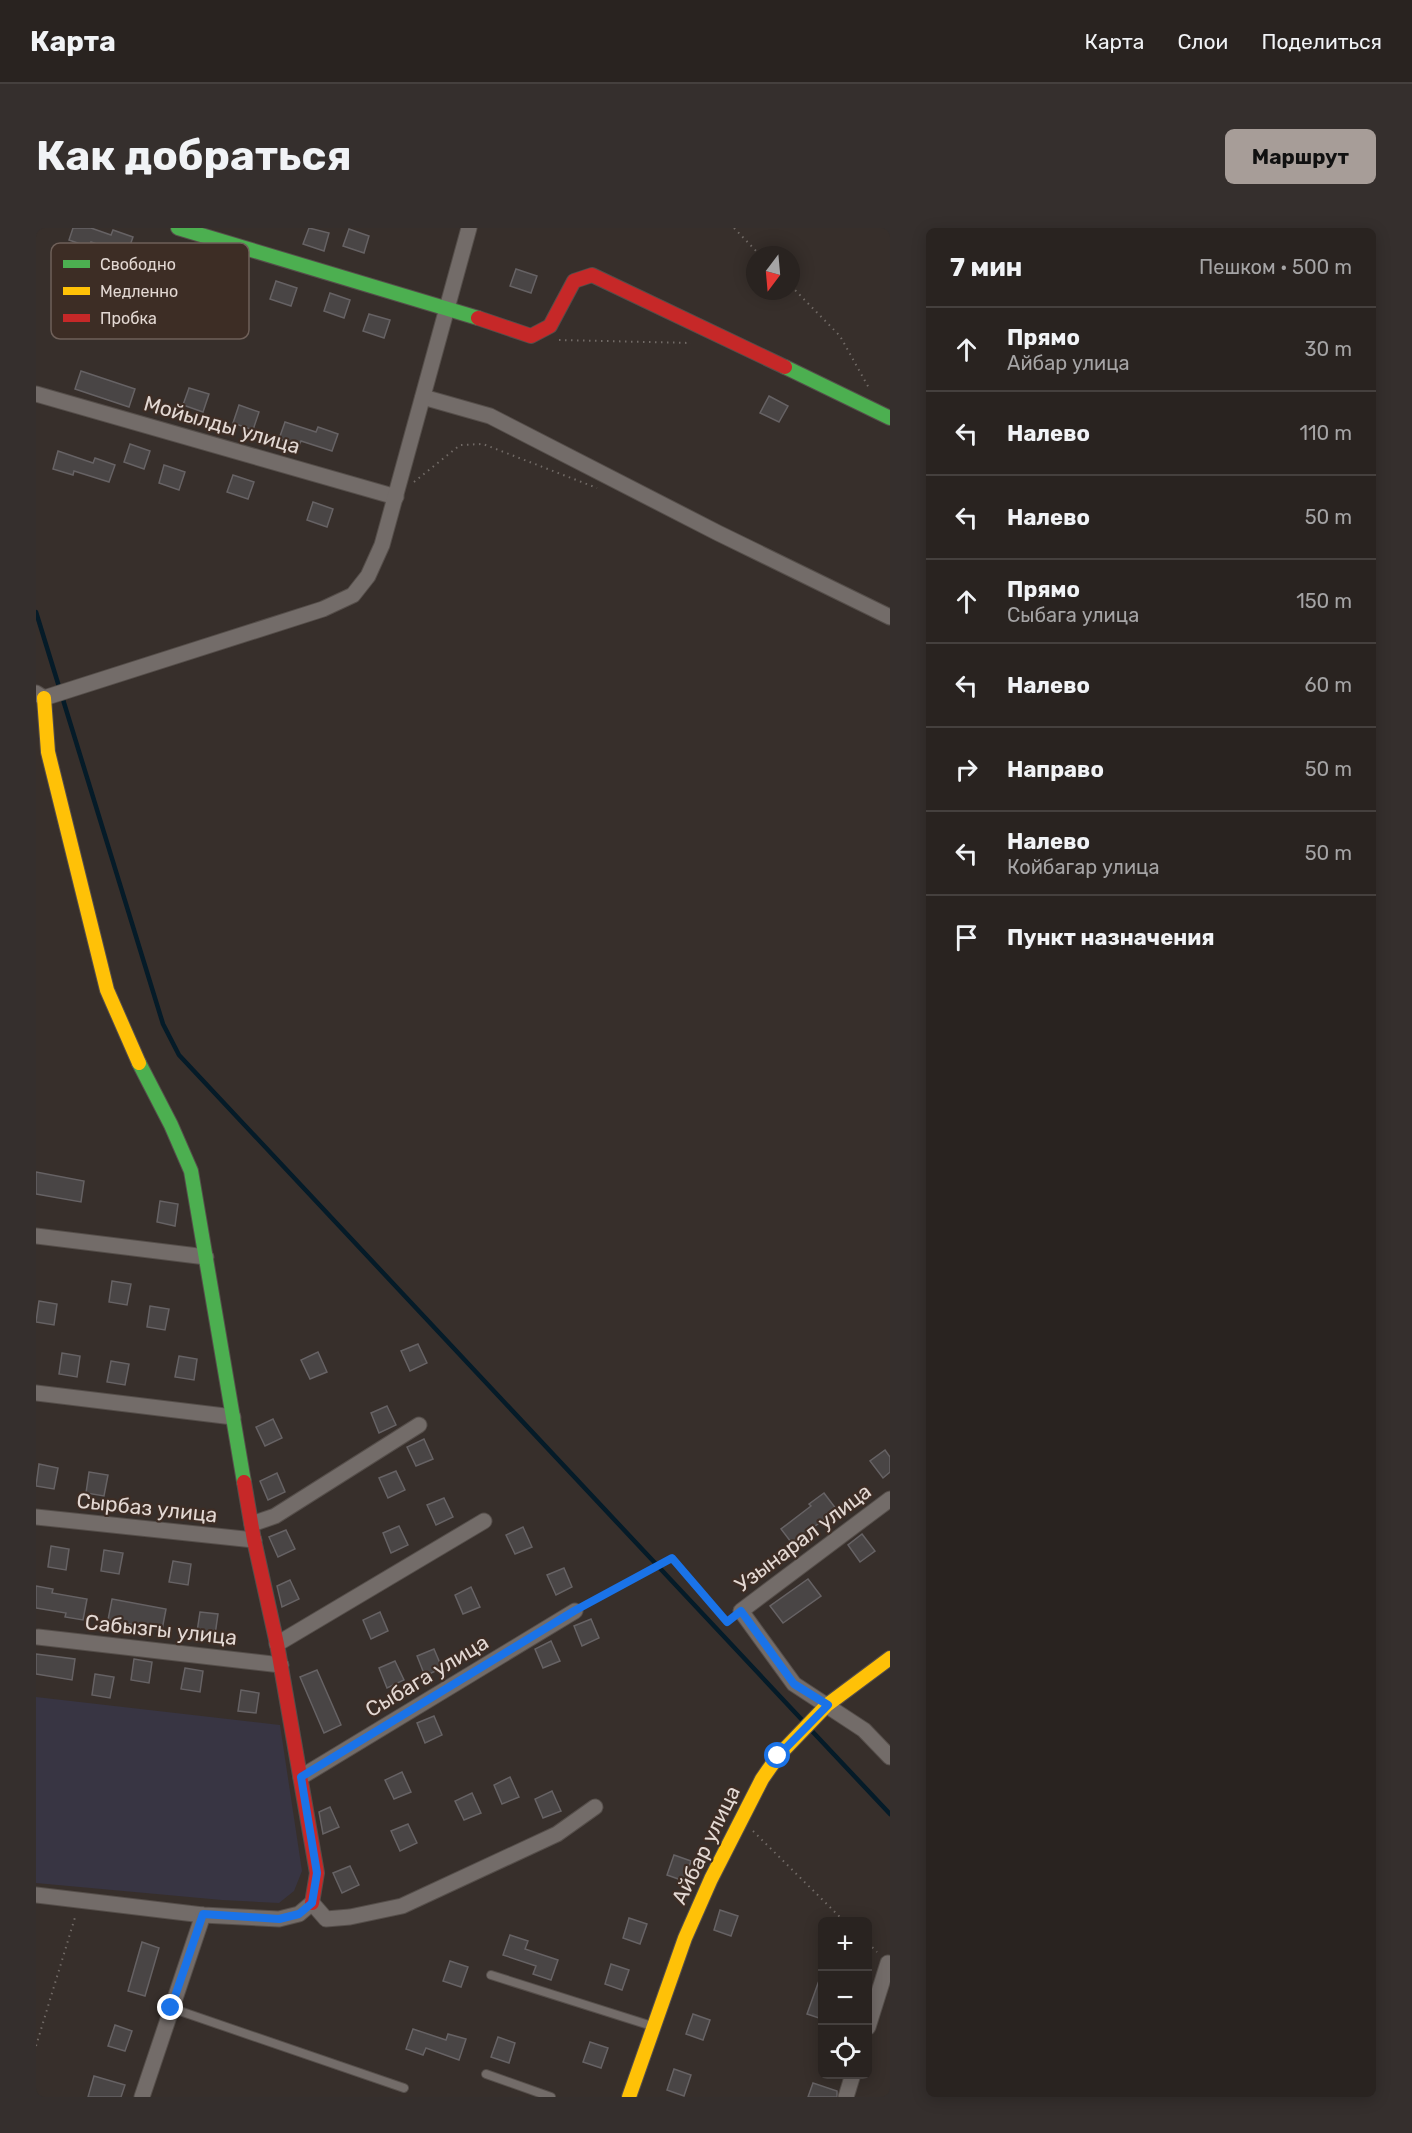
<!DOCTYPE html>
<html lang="ru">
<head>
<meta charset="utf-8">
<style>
  body { margin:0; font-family:Rubik,sans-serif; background:#352f2d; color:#f1f3f6 }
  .controls { position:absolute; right:18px; bottom:18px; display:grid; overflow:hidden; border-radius:9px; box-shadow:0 3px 15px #0003 }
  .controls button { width:54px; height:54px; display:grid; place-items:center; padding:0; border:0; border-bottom:2px solid #45403e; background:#292320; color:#f1f3f6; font:30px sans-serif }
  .compass { position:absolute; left:710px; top:18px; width:54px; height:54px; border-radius:50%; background:#292320; box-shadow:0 3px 15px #0003; rotate:196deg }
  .stop { position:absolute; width:18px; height:18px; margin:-14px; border:4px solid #1a73e8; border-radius:50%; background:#fff }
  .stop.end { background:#1a73e8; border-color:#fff; box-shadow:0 2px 6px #0008 }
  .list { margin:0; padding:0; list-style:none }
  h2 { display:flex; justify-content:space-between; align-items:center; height:78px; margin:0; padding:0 24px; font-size:26px }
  h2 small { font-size:20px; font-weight:400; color:#a5a4a5 }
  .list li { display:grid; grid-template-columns:39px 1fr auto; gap:18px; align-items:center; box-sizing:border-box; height:84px; padding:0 24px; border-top:2px solid #45403e }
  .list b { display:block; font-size:22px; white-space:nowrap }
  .list p { margin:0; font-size:20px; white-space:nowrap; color:#a5a4a5 }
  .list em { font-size:20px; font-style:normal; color:#a5a4a5 }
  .icon { flex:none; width:33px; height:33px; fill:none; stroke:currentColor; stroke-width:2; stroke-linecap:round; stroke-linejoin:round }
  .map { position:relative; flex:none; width:854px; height:1869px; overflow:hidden; border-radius:9px }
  header { display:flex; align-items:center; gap:36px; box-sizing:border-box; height:84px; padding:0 30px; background:#292320; border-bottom:2px solid #45403e }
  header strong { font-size:28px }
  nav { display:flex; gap:33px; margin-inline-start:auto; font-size:21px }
  .intro { display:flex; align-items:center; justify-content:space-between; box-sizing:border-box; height:144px; padding:0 36px }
  h1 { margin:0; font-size:42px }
  .button { padding:15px 27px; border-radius:9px; background:#a79d98; color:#111; font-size:21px; font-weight:700 }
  main { display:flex; gap:36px; padding:0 36px }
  aside { flex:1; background:#292320; border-radius:9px; box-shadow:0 3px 15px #0003 }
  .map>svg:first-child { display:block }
  .commercial { fill:#383543 }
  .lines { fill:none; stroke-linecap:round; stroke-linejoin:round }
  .stream { stroke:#051b28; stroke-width:4.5 }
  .building { fill:#494545; stroke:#666264; stroke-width:1.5 }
  .lane-casing { stroke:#554e4a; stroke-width:10 }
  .street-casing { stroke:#554e4a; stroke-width:17 }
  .fast-casing { stroke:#554e4a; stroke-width:16 }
  .slow-casing { stroke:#554e4a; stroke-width:16 }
  .jam-casing { stroke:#554e4a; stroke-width:16 }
  .path { stroke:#716a66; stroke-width:2; stroke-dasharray:1.5 4.5; stroke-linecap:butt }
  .lane { stroke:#736c69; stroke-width:8 }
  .street { stroke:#736c69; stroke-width:15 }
  .fast { stroke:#4caf50; stroke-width:14 }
  .slow { stroke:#ffc107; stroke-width:14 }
  .jam { stroke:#c62828; stroke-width:14 }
  .route { stroke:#1a73e8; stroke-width:8 }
  .labels { text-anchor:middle; stroke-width:4.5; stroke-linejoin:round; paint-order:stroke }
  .street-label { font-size:21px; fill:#e3d8d3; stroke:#3d2d25 }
  .key { fill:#3d2d25; stroke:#6f6059; stroke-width:1.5 }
  .key-label { font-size:16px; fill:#e3d8d3 }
</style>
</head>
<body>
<header>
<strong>Карта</strong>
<nav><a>Карта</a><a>Слои</a><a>Поделиться</a></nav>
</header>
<div class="intro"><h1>Как добраться</h1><a class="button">Маршрут</a></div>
<main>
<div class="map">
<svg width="854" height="1869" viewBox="0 0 854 1869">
  <rect width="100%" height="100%" fill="#372f2b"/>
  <polygon class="commercial" points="0,1469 244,1497 266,1643 258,1663 243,1675 186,1672 0,1655"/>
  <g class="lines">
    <g class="stream">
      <polyline points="0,384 127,796 143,827 768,1494"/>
      <polyline points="775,1502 854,1586"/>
    </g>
  </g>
  <g class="building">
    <polygon points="37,0 55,0 75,7 77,2 97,9 91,26 55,14 53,19 33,12"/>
    <polygon points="273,0 293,5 288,23 267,16"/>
    <polygon points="313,1 333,8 328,25 307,18"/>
    <polygon points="480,41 501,48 495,65 474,58"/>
    <polygon points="240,53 261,60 255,78 234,71"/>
    <polygon points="294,65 314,72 308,90 288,83"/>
    <polygon points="333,86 354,92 348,110 327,103"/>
    <polygon points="45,143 99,161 93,179 39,161"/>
    <polygon points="153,160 173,166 167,184 147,177"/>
    <polygon points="733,168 752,178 743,194 724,185"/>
    <polygon points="203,177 223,184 217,202 197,195"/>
    <polygon points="249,194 280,204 282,199 302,206 296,223 265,213 263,218 243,211"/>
    <polygon points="94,216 114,223 108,241 88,234"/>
    <polygon points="22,223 57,235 59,230 79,237 73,254 38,243 37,247 17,241"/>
    <polygon points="128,237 149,244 143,262 123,255"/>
    <polygon points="197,247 218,254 212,271 191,264"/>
    <polygon points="277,274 297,281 291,299 271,292"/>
    <polygon points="0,944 48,953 45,974 0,966"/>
    <polygon points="124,973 142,976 139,998 121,994"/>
    <polygon points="76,1053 95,1056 91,1077 73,1074"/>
    <polygon points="3,1073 21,1076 18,1097 0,1094"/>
    <polygon points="114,1078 133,1081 129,1102 111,1099"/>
    <polygon points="382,1116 391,1135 374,1143 365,1123"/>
    <polygon points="282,1124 291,1144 274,1151 265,1132"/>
    <polygon points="26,1125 44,1128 41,1149 23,1146"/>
    <polygon points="143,1128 161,1131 158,1152 139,1149"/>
    <polygon points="75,1133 93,1136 89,1157 71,1154"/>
    <polygon points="351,1178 360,1197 343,1205 335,1185"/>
    <polygon points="237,1191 246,1210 229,1218 220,1199"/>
    <polygon points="388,1211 397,1231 380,1238 371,1219"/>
    <polygon points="849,1222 854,1229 854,1244 847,1250 834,1233"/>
    <polygon points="3,1236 22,1240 18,1261 0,1258"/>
    <polygon points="360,1243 369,1262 352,1270 343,1250"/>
    <polygon points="53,1244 72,1247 68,1268 50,1265"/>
    <polygon points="241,1245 249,1264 232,1272 224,1253"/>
    <polygon points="788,1265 801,1282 771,1304 772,1307 758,1318 745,1301 775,1278 773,1276"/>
    <polygon points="408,1270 417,1289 400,1297 391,1277"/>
    <polygon points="363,1298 372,1317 355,1325 347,1305"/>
    <polygon points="487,1299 496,1319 479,1326 470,1307"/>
    <polygon points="250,1302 259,1321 242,1329 233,1309"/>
    <polygon points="826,1306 839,1323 824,1334 812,1317"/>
    <polygon points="15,1318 33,1321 30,1342 12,1339"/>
    <polygon points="68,1322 87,1325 83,1346 65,1343"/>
    <polygon points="137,1333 155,1336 152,1357 133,1354"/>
    <polygon points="528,1340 536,1359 520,1367 511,1347"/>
    <polygon points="772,1351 785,1368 747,1395 734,1378"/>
    <polygon points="254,1352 263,1371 246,1379 241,1358"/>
    <polygon points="0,1358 17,1361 16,1365 51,1371 47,1392 29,1389 30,1385 0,1380"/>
    <polygon points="435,1359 444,1379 427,1386 419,1367"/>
    <polygon points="76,1371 130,1381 126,1402 72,1392"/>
    <polygon points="164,1384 182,1386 179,1407 161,1404"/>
    <polygon points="344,1384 352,1403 335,1411 327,1392"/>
    <polygon points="555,1391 563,1410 546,1418 538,1398"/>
    <polygon points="515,1413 524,1433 507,1440 499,1421"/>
    <polygon points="398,1421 406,1440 389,1448 381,1428"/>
    <polygon points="0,1426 39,1431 36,1452 0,1446"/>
    <polygon points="98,1431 116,1434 113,1455 95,1452"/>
    <polygon points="359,1433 368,1452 351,1460 343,1440"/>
    <polygon points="149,1440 167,1443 164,1464 145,1461"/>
    <polygon points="281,1442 305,1497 288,1505 264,1449"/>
    <polygon points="59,1446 78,1449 74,1470 56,1467"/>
    <polygon points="205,1462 223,1465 220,1485 202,1483"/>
    <polygon points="398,1488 406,1507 389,1515 381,1495"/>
    <polygon points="366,1544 375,1564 358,1571 349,1552"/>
    <polygon points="474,1549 483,1569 466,1576 458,1557"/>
    <polygon points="516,1563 525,1583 507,1590 499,1571"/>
    <polygon points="436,1565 445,1585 428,1592 419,1573"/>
    <polygon points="294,1579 303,1599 287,1606 283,1584"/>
    <polygon points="372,1596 381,1615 364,1623 355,1603"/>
    <polygon points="638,1627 655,1633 648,1653 631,1647"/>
    <polygon points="314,1638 323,1657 306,1665 297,1645"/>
    <polygon points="684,1682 702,1688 695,1708 678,1702"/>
    <polygon points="593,1690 611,1696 604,1716 587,1710"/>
    <polygon points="474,1707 492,1713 489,1721 522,1732 515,1752 497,1746 500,1738 467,1727"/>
    <polygon points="106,1714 123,1720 109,1768 92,1763"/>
    <polygon points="414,1733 432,1739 425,1759 407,1753"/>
    <polygon points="575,1736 593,1742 586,1762 569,1756"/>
    <polygon points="785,1747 786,1747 786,1791 771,1786"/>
    <polygon points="657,1786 674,1792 667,1812 650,1806"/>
    <polygon points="79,1797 96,1803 89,1823 72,1818"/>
    <polygon points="377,1801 410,1812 412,1806 430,1811 423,1832 390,1820 387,1827 370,1821"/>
    <polygon points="462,1809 479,1815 473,1835 455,1829"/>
    <polygon points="554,1814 572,1820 565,1840 547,1834"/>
    <polygon points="638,1841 655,1847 648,1868 631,1862"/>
    <polygon points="58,1848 89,1857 85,1869 52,1869"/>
    <polygon points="777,1855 801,1863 801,1869 772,1869"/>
  </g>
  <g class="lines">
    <g class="lane-casing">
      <g id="lane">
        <polyline points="455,1747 616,1798"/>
        <polyline points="135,1780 368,1860"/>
        <polyline points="450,1846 515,1869"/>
      </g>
    </g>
    <g class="street-casing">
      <g id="street">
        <polyline points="0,166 360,269"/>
        <polyline points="387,169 454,188 682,305 854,389"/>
        <polyline points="0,465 8,470 287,381 317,367 332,348 346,317 433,0"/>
        <polyline points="0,1008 170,1029"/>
        <polyline points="0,1165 197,1189"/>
        <polyline points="854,1271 705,1383 758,1456 828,1502 854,1529"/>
        <polyline points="0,1289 218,1312"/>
        <polyline points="216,1296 239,1288 383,1197"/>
        <polyline points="2,1409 245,1437"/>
        <polyline points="241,1416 448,1293"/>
        <polyline points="265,1549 539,1383"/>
        <polyline points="0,1667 167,1687 243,1691 263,1686 276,1675 290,1691 314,1689 366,1678 521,1606 559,1579"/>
        <polyline points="832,1799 852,1735"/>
        <polyline points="106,1869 167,1687"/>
        <polyline points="810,1869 817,1846"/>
      </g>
    </g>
    <g class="fast-casing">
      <g id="fast">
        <polyline points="142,0 442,90"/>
        <polyline points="749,139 854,190"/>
        <polyline points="103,835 135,897 155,943 208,1254"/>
      </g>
    </g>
    <g class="slow-casing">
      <g id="slow">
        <polyline points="8,470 12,524 71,762 103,835"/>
        <polyline points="593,1869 649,1710 675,1651 726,1551 742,1528 791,1477 854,1430"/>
      </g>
    </g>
    <g class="jam-casing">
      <g id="jam">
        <polyline points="442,90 495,108 514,98 538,53 556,47 749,139"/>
        <polyline points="208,1254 218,1312 241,1416 281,1645 276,1675"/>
      </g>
    </g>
    <g class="path">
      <polyline points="698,0 724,27"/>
      <polyline points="755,58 804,108 833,160"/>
      <polyline points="523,112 655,115"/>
      <polyline points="378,254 424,217 447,216 561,260"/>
      <polyline points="551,1376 636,1330 691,1394 693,1392"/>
      <polyline points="717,1603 809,1694"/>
      <polyline points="832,1715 841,1724"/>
      <polyline points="0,1818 40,1686"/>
    </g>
    <use href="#lane" class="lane"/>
    <use href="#street" class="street"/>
    <use href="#fast" class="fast"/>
    <use href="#slow" class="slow"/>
    <use href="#jam" class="jam"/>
  </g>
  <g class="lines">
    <polyline class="route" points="135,1780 167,1686 243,1691 263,1686 276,1675 281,1645 265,1549 538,1383 636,1330 691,1394 705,1383 758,1456 792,1477 742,1528"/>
  </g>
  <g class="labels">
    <g class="street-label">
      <text transform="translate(186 197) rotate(16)" y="7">Мойылды улица</text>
      <text transform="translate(111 1280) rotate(6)" y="7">Сырбаз улица</text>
      <text transform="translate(767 1310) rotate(-37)" y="7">Узынарал улица</text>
      <text transform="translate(125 1402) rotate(6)" y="7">Сабызгы улица</text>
      <text transform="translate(391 1448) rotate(-31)" y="7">Сыбага улица</text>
      <text transform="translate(670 1617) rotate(-64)" y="7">Айбар улица</text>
    </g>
  </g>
  <rect x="15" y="15" width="198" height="96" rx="9" class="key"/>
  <rect x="27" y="32" width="27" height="8" fill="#4caf50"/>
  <rect x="27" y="59" width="27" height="8" fill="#ffc107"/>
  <rect x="27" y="86" width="27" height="8" fill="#c62828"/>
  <g class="key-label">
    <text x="64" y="42">Свободно</text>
    <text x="64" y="69">Медленно</text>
    <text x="64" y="96">Пробка</text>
  </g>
</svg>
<div class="controls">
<button>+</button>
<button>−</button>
<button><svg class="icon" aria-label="locate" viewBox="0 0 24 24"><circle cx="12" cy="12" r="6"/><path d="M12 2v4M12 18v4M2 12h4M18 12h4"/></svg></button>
</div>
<svg class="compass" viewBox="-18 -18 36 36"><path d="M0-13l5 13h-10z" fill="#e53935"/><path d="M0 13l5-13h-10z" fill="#a5a4a5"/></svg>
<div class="stop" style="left:742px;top:1528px"></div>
<div class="stop end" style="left:135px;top:1780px"></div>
</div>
<aside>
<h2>7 мин<small>Пешком · 500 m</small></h2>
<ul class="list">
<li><svg class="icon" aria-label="ahead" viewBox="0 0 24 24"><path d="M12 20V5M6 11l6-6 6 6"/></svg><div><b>Прямо</b><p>Айбар улица</p></div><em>30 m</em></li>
<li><svg class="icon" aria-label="left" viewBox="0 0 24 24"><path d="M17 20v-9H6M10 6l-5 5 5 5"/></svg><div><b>Налево</b></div><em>110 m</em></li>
<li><svg class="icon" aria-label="left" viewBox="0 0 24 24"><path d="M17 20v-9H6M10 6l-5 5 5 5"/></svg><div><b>Налево</b></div><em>50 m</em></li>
<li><svg class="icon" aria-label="ahead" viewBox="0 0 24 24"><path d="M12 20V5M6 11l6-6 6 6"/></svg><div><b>Прямо</b><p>Сыбага улица</p></div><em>150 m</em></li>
<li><svg class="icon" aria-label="left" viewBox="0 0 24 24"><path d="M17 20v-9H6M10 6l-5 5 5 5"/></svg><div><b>Налево</b></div><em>60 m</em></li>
<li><svg class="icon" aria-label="right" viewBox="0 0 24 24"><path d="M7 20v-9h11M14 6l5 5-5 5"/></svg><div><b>Направо</b></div><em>50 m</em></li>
<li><svg class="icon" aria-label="left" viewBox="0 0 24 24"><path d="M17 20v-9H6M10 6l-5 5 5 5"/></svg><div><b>Налево</b><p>Койбагар улица</p></div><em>50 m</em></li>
<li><svg class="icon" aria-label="arrive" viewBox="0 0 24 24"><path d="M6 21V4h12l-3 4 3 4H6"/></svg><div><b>Пункт назначения</b></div></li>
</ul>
</aside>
</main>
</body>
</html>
